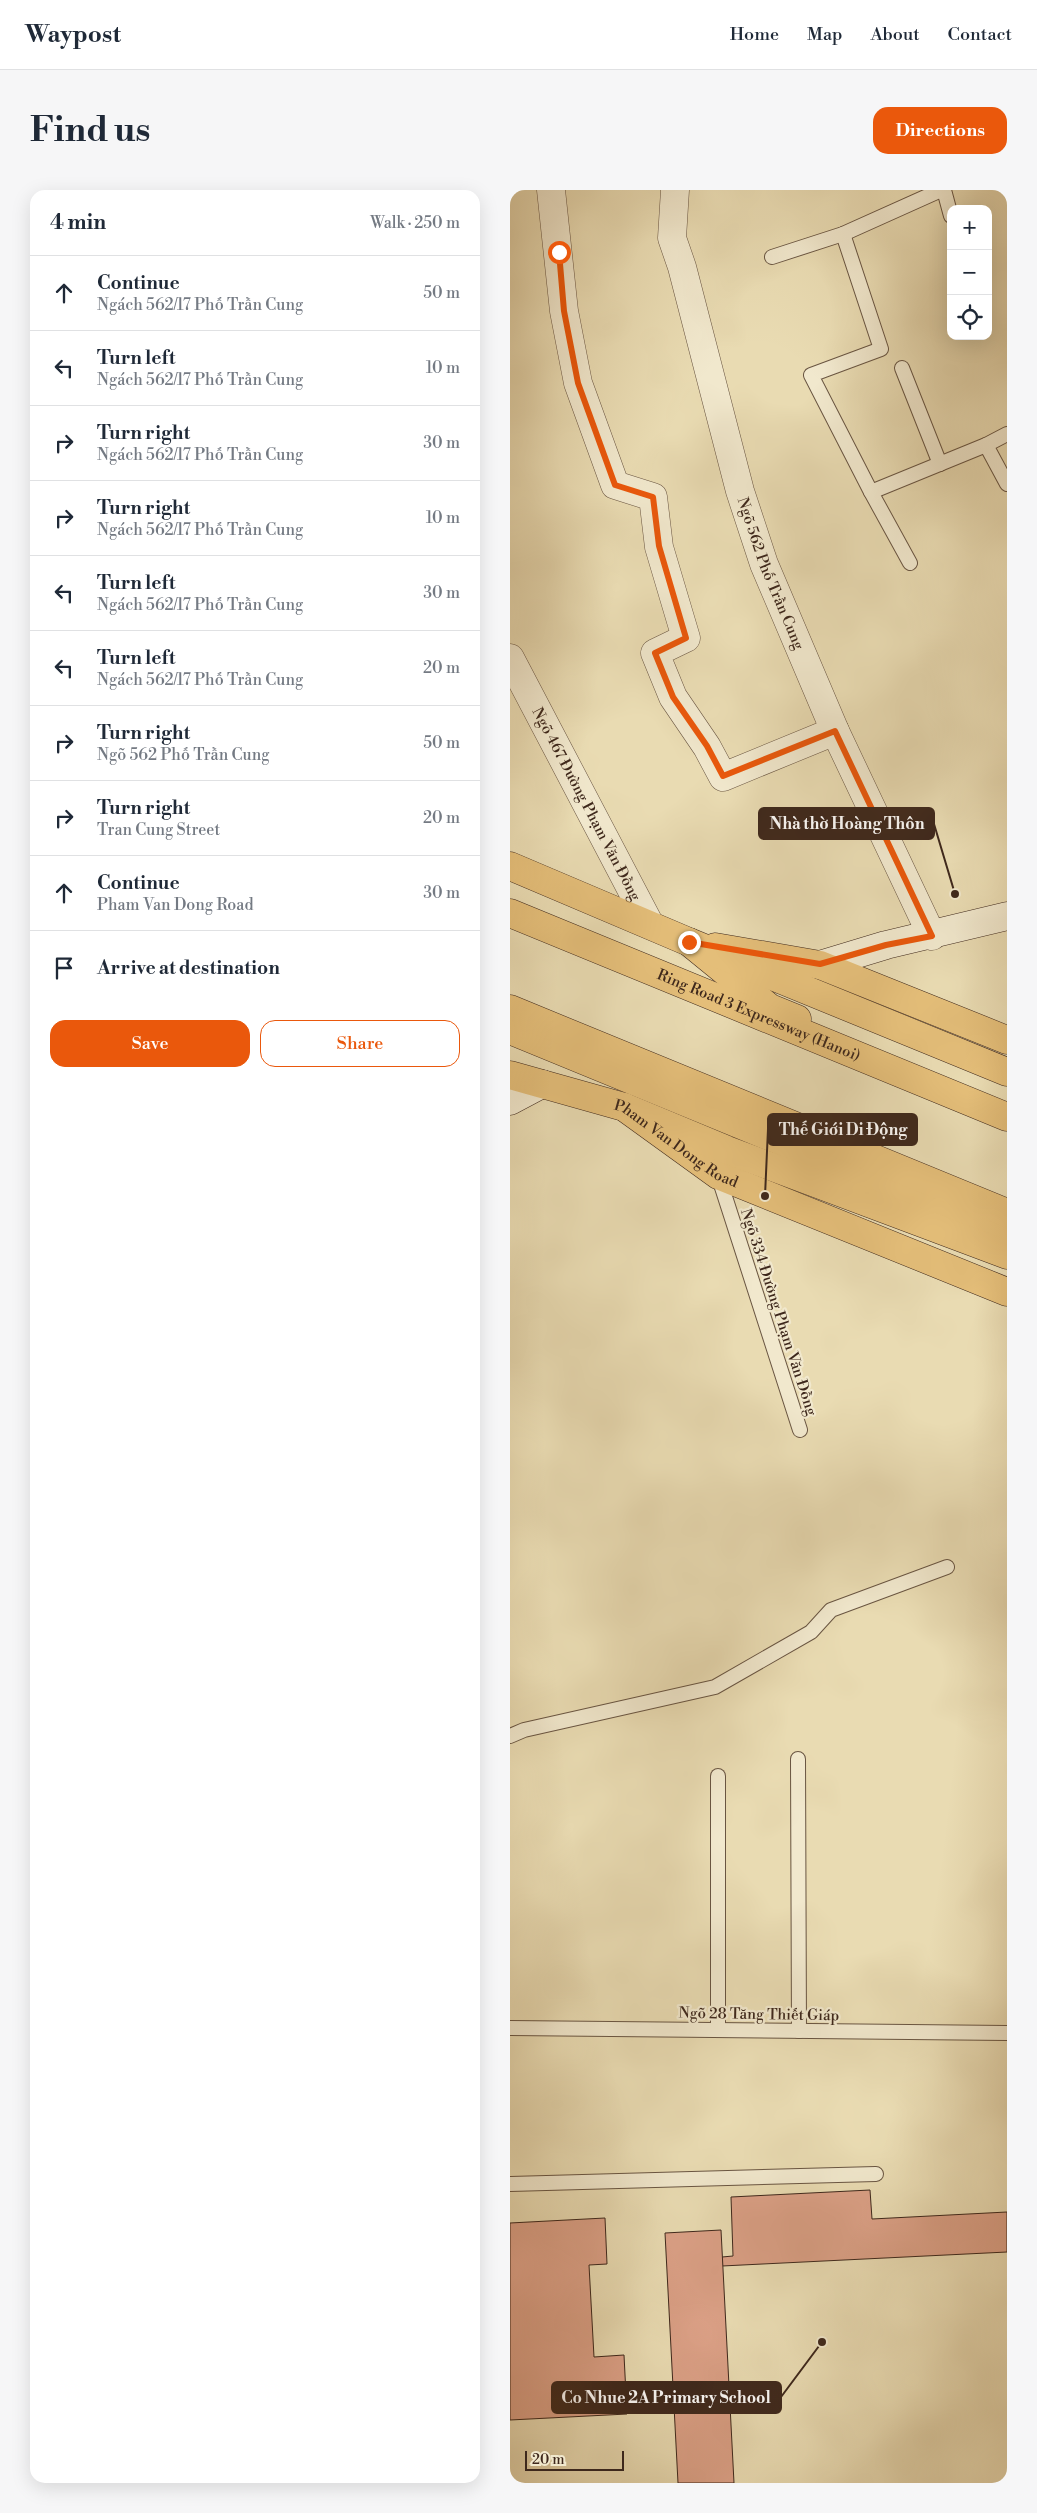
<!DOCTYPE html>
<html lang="en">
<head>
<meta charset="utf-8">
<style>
  body { margin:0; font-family:"Libre Bodoni",serif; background:#f6f6f7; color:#1f2937 }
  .controls { position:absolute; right:15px; top:15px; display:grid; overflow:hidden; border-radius:10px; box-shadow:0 5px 20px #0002 }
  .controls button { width:45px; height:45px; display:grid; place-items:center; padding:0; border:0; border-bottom:1px solid #e0e1e3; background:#fff; color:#1f2937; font:25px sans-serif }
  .scale { position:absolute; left:15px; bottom:12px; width:99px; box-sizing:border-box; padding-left:5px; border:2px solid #3e281c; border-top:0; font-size:14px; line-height:18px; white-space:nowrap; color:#3e281c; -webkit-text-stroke:4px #f1e8cd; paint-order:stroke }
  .stop { position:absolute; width:15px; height:15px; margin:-11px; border:4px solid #ea580c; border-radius:50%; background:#fff }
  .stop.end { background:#ea580c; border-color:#fff; box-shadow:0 1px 5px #0008 }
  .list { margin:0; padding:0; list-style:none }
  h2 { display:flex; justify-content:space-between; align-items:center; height:65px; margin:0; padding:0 20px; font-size:21px }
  h2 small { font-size:16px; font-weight:400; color:#747a83 }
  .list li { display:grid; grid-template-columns:32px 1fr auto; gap:15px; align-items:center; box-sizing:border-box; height:75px; padding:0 20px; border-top:1px solid #e0e1e3 }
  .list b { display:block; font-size:19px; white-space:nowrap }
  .list p { margin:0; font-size:16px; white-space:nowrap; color:#747a83 }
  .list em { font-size:16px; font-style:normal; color:#747a83 }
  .actions { display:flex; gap:10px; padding:15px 20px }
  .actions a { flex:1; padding:11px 0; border:1px solid #ea580c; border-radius:15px; text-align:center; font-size:18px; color:#ea580c }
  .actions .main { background:#ea580c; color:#fff }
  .icon { flex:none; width:28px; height:28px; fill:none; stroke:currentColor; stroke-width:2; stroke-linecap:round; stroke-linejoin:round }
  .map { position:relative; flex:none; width:497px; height:2293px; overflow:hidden; border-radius:15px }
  header { display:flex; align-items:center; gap:30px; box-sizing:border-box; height:70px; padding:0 25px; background:#fff; border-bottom:1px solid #e0e1e3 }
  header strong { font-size:24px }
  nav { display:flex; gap:28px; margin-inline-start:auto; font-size:18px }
  .intro { display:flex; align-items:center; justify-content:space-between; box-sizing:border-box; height:120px; padding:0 30px }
  h1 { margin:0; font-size:35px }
  .button { padding:12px 22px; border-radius:15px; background:#ea580c; color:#fff; font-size:18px; font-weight:700 }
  main { display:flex; gap:30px; padding:0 30px }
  aside { flex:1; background:#fff; border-radius:15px; box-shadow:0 5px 20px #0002 }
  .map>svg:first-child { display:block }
  .building { fill:#dba086; stroke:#3e281c }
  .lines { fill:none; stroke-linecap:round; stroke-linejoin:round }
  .lane-casing { stroke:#695542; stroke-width:16 }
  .street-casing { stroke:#695542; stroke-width:29 }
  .secondary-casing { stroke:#3e281c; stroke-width:29 }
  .primary-casing { stroke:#3e281c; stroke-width:29 }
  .highway-casing { stroke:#3e281c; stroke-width:29 }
  .lane { stroke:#f1e8cd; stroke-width:14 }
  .street { stroke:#f1e8cd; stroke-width:28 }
  .secondary { stroke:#f1e8cd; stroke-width:28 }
  .primary { stroke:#e4be79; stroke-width:28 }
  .highway { stroke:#e4be79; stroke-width:28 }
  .route { stroke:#ea580c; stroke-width:6 }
  .labels { text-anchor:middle; stroke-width:4.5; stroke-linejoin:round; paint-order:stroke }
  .street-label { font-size:15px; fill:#3e281c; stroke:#f1e8cd }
  .leader { fill:none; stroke:#3e281c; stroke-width:2 }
  .callout-dot { fill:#3e281c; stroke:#f1e8cd; stroke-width:2 }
  .callout { fill:#3e281c; stroke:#3e281c; stroke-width:2 }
  .callout-label { font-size:16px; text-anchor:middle; font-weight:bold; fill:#fff }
</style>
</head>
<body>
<header>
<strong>Waypost</strong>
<nav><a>Home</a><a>Map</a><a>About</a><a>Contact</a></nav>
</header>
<div class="intro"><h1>Find us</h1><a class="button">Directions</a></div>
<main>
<aside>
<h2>4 min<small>Walk · 250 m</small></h2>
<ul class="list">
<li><svg class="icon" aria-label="ahead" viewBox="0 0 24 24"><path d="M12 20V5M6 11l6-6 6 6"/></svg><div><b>Continue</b><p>Ngách 562/17 Phố Trần Cung</p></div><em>50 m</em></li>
<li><svg class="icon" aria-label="left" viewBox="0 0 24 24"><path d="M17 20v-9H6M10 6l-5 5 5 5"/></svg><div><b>Turn left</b><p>Ngách 562/17 Phố Trần Cung</p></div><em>10 m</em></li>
<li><svg class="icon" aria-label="right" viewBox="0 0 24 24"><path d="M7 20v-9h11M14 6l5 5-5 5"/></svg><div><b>Turn right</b><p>Ngách 562/17 Phố Trần Cung</p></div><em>30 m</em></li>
<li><svg class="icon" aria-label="right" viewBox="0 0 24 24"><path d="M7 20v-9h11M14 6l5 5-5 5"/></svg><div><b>Turn right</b><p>Ngách 562/17 Phố Trần Cung</p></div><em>10 m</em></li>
<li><svg class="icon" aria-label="left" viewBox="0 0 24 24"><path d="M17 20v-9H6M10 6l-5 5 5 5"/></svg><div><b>Turn left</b><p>Ngách 562/17 Phố Trần Cung</p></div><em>30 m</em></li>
<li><svg class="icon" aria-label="left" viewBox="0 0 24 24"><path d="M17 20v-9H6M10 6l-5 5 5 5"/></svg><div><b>Turn left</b><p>Ngách 562/17 Phố Trần Cung</p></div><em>20 m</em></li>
<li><svg class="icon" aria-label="right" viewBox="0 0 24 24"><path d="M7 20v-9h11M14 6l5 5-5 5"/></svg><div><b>Turn right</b><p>Ngõ 562 Phố Trần Cung</p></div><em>50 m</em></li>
<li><svg class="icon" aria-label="right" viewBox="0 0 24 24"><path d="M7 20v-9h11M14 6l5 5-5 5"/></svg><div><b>Turn right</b><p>Tran Cung Street</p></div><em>20 m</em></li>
<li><svg class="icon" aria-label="ahead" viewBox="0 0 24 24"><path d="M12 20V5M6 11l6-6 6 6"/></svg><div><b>Continue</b><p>Pham Van Dong Road</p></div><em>30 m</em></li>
<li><svg class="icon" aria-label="arrive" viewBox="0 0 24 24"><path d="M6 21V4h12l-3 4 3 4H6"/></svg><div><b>Arrive at destination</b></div></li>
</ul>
<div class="actions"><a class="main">Save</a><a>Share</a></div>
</aside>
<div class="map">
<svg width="497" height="2293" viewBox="0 0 497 2293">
  <rect width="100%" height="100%" fill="#e9dbb2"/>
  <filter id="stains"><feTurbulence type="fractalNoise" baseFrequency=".004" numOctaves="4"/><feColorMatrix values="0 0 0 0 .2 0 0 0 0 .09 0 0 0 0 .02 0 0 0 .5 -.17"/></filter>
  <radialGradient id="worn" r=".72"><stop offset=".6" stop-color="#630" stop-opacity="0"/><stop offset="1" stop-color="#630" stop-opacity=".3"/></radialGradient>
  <g class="building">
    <polygon points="360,2000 362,2029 497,2022 497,2062 212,2076 212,2067 223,2066 221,2007"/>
    <polygon points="95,2028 97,2074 79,2075 84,2167 114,2165 117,2224 0,2230 0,2033"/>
    <polygon points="211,2040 224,2293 168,2293 155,2043"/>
  </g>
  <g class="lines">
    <g class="lane-casing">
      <g id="lane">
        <polyline points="434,0 441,26"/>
        <polyline points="333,44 371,159 301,185 361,302 476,255"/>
        <polyline points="262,67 333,44 431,0"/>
        <polyline points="392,178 430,274"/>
        <polyline points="497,244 476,255 497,294"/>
        <polyline points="361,302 400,373"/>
        <polyline points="208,985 290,1240"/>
        <polyline points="0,1546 14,1540 205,1497 301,1442 321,1420 437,1377"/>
        <polyline points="288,1569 289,1841"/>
        <polyline points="208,1586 208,1840"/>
        <polyline points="0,1838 497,1843"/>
        <polyline points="0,1994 366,1984"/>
      </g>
    </g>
    <g class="street-casing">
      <g id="street">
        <polyline points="41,0 54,121 68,193 105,295 143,307 149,357 176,448 145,463 163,507 197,557 213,587 325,541"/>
        <path id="s1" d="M165 0 162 48 172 77 230 301 254 374 325 541 422 746"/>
        <path id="s2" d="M0 468 139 733"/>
      </g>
    </g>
    <g class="secondary-casing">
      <g id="secondary">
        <polyline points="310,775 376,755 497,726"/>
        <polyline points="0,911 32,894"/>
      </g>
    </g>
    <g class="primary-casing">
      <g id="primary">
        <polyline points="0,676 179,752 260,818 287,829"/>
        <polyline points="205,757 310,775 497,850"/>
        <polyline points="0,840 497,1044"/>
        <path id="s3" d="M0 885 114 917 208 985 497 1102"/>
      </g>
    </g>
    <g class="highway-casing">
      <g id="highway">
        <path id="s4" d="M0 723 497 927"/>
        <polyline points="179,752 497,882"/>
        <polyline points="0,819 497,1023"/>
        <polyline points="114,917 217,960 497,1065"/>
      </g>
    </g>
    <use href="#lane" class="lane"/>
    <use href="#street" class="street"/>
    <use href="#secondary" class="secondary"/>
    <use href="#primary" class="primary"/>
    <use href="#highway" class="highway"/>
  </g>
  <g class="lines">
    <polyline class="route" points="49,62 54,121 68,193 105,295 143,307 149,356 176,448 145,463 163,507 197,556 213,586 325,541 422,746 376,755 310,774 179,752"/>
  </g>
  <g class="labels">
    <g class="street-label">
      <text dy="5" stroke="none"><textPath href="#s1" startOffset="398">Ngõ 562 Phố Trần Cung</textPath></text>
      <text dy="5" stroke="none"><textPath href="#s2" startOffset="165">Ngõ 467 Đường Phạm Văn Đồng</textPath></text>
      <text dy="5" stroke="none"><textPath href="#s4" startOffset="269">Ring Road 3 Expressway (Hanoi)</textPath></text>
      <text dy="5" stroke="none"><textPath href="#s3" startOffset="182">Pham Van Dong Road</textPath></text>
      <text transform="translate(269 1122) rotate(72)" y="5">Ngõ 334 Đường Phạm Văn Đồng</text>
      <text transform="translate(249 1824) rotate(1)" y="5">Ngõ 28 Tăng Thiết Giáp</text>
    </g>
  </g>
  <path class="leader" d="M445 704L424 634M255 1006L258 939M312 2152L271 2207"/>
  <g class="callout-dot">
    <circle cx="445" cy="704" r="5"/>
    <circle cx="255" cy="1006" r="5"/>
    <circle cx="312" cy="2152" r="5"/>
  </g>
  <g class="callout">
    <rect x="249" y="618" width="175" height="31" rx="5"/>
    <rect x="258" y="924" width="149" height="31" rx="5"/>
    <rect x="42" y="2192" width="229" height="31" rx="5"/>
  </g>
  <g class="callout-label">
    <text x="337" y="639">Nhà thờ Hoàng Thôn</text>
    <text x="333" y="945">Thế Giới Di Động</text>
    <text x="156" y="2213">Co Nhue 2A Primary School</text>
  </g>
  <rect width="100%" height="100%" filter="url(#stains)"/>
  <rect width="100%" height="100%" fill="url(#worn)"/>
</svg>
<div class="controls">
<button>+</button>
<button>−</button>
<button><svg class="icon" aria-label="locate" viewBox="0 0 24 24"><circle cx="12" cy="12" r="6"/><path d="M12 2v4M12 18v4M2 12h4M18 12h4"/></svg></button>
</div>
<div class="scale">20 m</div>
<div class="stop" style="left:49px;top:62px"></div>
<div class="stop end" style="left:179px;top:752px"></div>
</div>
</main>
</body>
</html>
